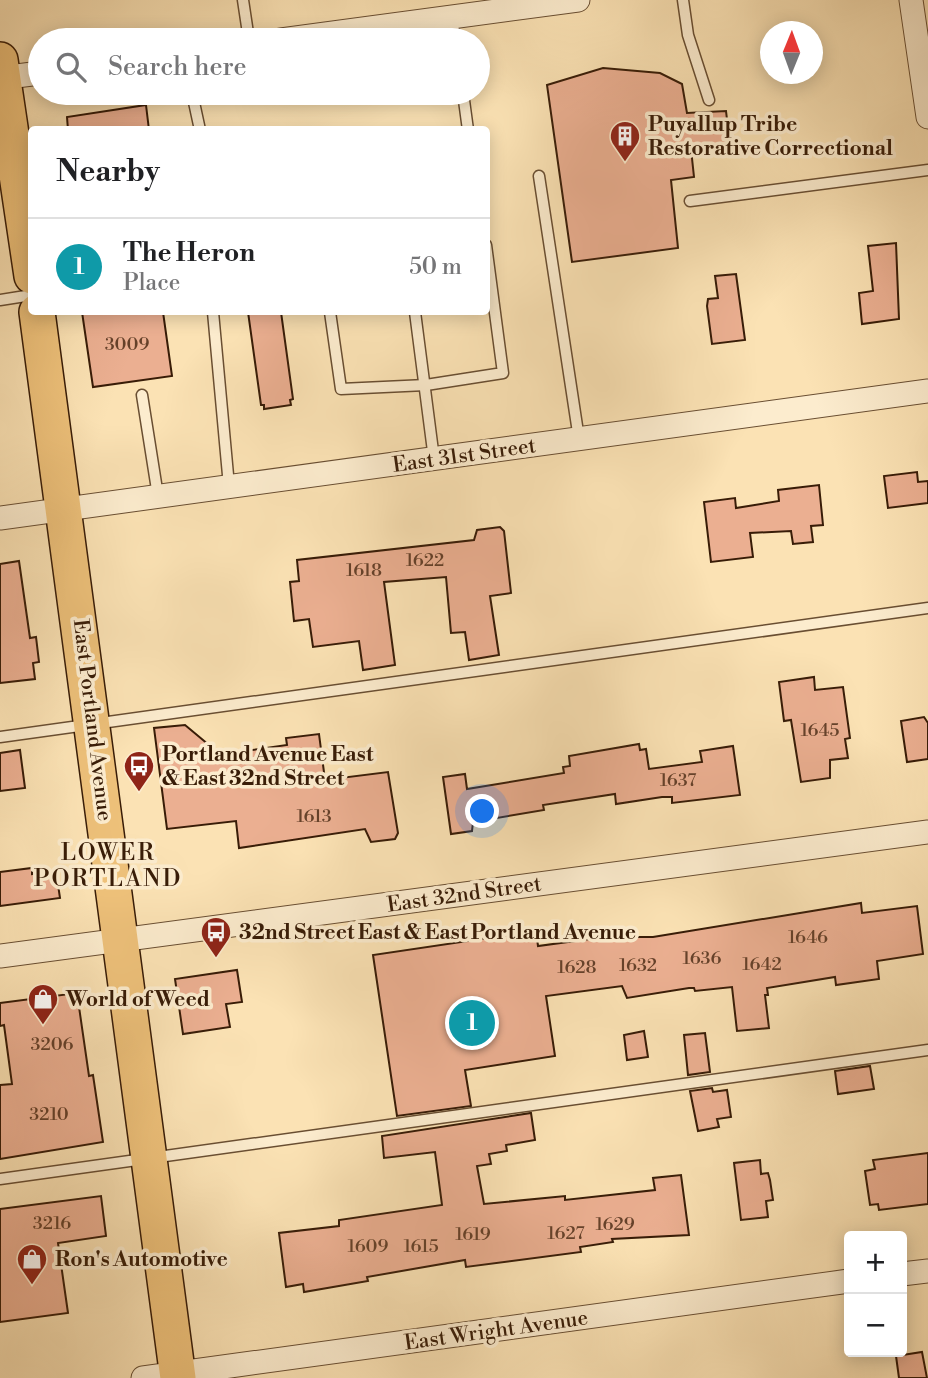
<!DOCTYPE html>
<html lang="en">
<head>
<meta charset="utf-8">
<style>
  body { margin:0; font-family:"Libre Bodoni",serif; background:#f2f2f2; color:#202124 }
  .controls { position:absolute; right:21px; bottom:21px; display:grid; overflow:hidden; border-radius:7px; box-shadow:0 4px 18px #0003 }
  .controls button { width:63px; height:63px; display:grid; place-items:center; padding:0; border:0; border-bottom:2px solid #e0e0e0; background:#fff; color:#202124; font:35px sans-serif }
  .compass { position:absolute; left:760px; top:21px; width:63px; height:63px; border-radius:50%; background:#fff; box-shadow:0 4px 18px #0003; rotate:1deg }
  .you { position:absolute; left:483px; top:812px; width:24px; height:24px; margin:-18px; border:5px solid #fff; border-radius:50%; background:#1a73e8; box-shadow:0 0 0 10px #1a73e833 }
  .badge { display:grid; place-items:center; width:46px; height:46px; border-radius:50%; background:#8f2418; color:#fff; font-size:23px; font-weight:700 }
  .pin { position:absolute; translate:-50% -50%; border:4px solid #fff; box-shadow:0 2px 7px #0006 }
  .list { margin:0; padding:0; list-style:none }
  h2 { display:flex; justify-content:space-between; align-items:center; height:91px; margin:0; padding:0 28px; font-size:30px }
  h2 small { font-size:23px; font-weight:400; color:#757577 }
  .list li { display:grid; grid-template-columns:46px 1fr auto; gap:21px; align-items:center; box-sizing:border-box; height:98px; padding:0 28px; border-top:2px solid #e0e0e0 }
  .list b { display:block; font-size:26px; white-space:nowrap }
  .list p { margin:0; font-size:23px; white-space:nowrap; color:#757577 }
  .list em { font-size:23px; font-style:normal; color:#757577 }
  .icon { flex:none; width:38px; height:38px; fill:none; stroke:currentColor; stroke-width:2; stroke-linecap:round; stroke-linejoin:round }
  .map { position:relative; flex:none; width:928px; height:1378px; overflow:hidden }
  .search { position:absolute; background:#fff; box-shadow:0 4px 18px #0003; left:28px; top:28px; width:462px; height:77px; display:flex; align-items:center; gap:18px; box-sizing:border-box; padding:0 24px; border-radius:38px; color:#757577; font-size:26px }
  .panel { position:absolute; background:#fff; box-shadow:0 4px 18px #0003; left:28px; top:126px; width:462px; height:189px; border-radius:7px }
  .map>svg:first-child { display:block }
  .building { fill:#ebaf91; stroke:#381c07; stroke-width:2 }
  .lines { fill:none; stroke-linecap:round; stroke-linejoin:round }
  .lane-casing { stroke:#694e32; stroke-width:13 }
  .street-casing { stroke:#694e32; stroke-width:25 }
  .primary-casing { stroke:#381c07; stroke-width:38 }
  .lane { stroke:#fcecce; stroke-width:10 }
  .street { stroke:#fcecce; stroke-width:23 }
  .primary { stroke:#eec17a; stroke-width:35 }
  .labels { text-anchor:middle; stroke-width:7; stroke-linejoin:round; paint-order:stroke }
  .number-label { font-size:18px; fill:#65412a }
  .poi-label { font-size:21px; font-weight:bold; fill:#381c07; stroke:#fcecce; text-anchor:start }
  .street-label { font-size:21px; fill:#381c07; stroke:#fcecce }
  .neighbourhood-label { font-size:23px; letter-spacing:2px; fill:#381c07; stroke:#fcecce }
</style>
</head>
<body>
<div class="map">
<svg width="928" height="1378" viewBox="0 0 928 1378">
  <rect width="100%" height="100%" fill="#fbe2b4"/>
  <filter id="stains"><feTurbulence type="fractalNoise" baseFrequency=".00286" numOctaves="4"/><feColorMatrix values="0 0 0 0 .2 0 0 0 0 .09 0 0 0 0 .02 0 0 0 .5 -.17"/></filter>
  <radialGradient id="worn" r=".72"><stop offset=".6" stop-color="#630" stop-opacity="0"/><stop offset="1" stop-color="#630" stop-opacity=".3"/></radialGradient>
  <g class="building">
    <polygon points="603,68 660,73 682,84 687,113 726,111 730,145 691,149 694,177 671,180 678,248 572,262 547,85"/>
    <polygon points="146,105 149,130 68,130 67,117"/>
    <polygon points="896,243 899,319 862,324 859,293 873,291 868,246"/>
    <polygon points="736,274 745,340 712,344 707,306 708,299 718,298 715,276"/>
    <polygon points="82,312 163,312 172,376 93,387"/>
    <polygon points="248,312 281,312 293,399 290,400 291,405 264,409 264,405 261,405"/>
    <polygon points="917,472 918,482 928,481 928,503 888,508 884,476"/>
    <polygon points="819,485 823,525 811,526 813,542 793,544 791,531 750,533 753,557 711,562 704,502 735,498 736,508 779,501 778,490"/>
    <polygon points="500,527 504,531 511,593 490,596 499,655 469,660 465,632 451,633 446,577 384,582 395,665 363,670 359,641 313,647 309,619 294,621 290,582 299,581 297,560 474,540 477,530"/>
    <polygon points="19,561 30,638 36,637 39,662 33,663 35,679 0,683 0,564"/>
    <polygon points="814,677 815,690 843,687 850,738 845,739 848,758 830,760 830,778 801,782 791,720 784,721 779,682"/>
    <polygon points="924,717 928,723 928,759 907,762 901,721"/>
    <polygon points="185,725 209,745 211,756 287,745 286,738 319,734 325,780 388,772 398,833 395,839 371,842 365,829 239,848 236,821 167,829 154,728"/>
    <polygon points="639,744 640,750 646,749 649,769 702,762 700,751 733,746 740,795 672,803 672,797 662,797 616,804 615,794 543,805 544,810 473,822 472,831 451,834 443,777 465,774 467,789 564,773 563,767 570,766 569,756"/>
    <polygon points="20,750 25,788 0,791 0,753"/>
    <polygon points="32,868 32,874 56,871 60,898 0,906 0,872"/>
    <polygon points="861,903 862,913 917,906 923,954 877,961 879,979 836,985 835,977 767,988 768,995 765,995 769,1028 737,1031 732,987 695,991 694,988 689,988 627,998 622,986 546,996 555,1056 465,1070 471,1106 397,1116 373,955 536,931 538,946 634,933 634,937 653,937"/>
    <polygon points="237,970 242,1002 226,1004 230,1027 183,1034 175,979"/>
    <polygon points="77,993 89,1076 93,1075 103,1142 0,1159 0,1085 12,1084 4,1025 0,1026 0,1003"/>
    <polygon points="644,1031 648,1057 627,1060 624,1035"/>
    <polygon points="705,1033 710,1072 688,1075 684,1035"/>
    <polygon points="870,1066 874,1089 838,1094 835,1071"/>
    <polygon points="712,1088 713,1092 727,1090 731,1117 717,1119 719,1127 698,1131 690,1091"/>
    <polygon points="531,1113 535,1140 506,1145 507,1151 489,1154 491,1164 477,1166 484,1204 565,1196 565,1200 655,1190 653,1178 681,1175 689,1235 612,1239 613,1242 580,1247 581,1252 466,1267 465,1260 367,1277 368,1281 304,1292 303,1284 286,1287 279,1233 339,1226 339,1220 442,1205 435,1152 384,1158 382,1136"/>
    <polygon points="928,1153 928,1204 879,1210 878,1204 870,1205 865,1171 875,1169 873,1160"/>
    <polygon points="760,1160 761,1174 768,1173 770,1180 773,1200 766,1201 768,1217 741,1220 734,1163"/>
    <polygon points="101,1196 106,1236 58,1243 68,1313 0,1322 0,1209"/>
    <polygon points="922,1352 927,1378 899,1378 896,1356"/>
  </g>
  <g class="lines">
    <g class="lane-casing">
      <g id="lane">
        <polyline points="243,0 249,40"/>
        <polyline points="683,0 688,35 709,100"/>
        <polyline points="452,17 455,40"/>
        <polyline points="192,93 200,130"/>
        <polyline points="463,93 468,130"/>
        <polyline points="539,176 579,439"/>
        <polyline points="690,201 928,170"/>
        <polyline points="0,300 32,295"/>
        <polyline points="213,312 229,486"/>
        <polyline points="330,312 341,389 426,385 503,373 486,245"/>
        <polyline points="415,312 434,459"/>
        <polyline points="142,395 158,496"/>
        <polyline points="0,737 928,608"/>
        <polyline points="0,1179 928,1050"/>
      </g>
    </g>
    <g class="street-casing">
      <g id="street">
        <polyline points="911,0 928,117"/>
        <polyline points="281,40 578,0"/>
        <polyline points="0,78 40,73"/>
        <polyline points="0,518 928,391"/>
        <polyline points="0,956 928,832"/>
        <polyline points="902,1274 928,1271"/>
        <polyline points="143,1378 849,1281"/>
      </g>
    </g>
    <g class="primary-casing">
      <g id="primary">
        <polyline points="0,60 32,276"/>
        <polyline points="37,312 178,1378"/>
      </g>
    </g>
    <use href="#lane" class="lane"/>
    <use href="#street" class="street"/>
    <use href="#primary" class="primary"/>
  </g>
  <defs>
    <g id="building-pin" transform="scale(1.575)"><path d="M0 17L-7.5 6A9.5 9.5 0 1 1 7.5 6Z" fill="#8f2418" stroke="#fcecce"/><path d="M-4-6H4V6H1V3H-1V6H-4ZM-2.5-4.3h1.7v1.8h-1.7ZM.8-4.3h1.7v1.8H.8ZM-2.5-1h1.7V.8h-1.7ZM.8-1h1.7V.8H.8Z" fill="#fff"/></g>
    <g id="bus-pin" transform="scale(1.575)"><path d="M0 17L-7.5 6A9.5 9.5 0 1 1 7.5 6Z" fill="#8f2418" stroke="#fcecce"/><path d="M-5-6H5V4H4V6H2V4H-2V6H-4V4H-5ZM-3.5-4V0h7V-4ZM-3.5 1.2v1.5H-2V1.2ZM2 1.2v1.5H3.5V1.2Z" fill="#fff"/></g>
    <g id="shop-pin" transform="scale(1.575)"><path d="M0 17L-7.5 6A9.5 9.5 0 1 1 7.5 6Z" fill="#8f2418" stroke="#fcecce"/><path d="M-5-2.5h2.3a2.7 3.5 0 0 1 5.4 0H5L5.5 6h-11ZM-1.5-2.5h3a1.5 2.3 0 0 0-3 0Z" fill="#fff"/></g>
  </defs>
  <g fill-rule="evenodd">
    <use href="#building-pin" x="625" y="136"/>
    <use href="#bus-pin" x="139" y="766"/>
    <use href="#bus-pin" x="216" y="932"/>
    <use href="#shop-pin" x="43" y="999"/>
    <use href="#shop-pin" x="32" y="1259"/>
  </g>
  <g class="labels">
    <g class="number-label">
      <text x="127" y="350">3009</text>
      <text x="425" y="566">1622</text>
      <text x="364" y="576">1618</text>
      <text x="820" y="736">1645</text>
      <text x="678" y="786">1637</text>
      <text x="314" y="822">1613</text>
      <text x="808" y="943">1646</text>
      <text x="702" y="964">1636</text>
      <text x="762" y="970">1642</text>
      <text x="638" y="971">1632</text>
      <text x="577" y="973">1628</text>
      <text x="52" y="1050">3206</text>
      <text x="49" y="1120">3210</text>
      <text x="52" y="1229">3216</text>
      <text x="615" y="1230">1629</text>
      <text x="566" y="1239">1627</text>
      <text x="473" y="1240">1619</text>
      <text x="368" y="1252">1609</text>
      <text x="421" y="1252">1615</text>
    </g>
    <g class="poi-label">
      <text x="648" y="131">Puyallup Tribe<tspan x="648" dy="24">Restorative Correctional</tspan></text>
      <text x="162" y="761">Portland Avenue East<tspan x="162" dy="24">&amp; East 32nd Street</tspan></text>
      <text x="239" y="939">32nd Street East &amp; East Portland Avenue</text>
      <text x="66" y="1006">World of Weed</text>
      <text x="55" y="1266">Ron's Automotive</text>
    </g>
    <g class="street-label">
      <text transform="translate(464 455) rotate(-8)" y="7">East 31st Street</text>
      <text transform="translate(93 720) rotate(83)" y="7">East Portland Avenue</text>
      <text transform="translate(464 894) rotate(-8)" y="7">East 32nd Street</text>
      <text transform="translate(496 1330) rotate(-8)" y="7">East Wright Avenue</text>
    </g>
    <g class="neighbourhood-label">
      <text x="108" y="860">LOWER<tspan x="108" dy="26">PORTLAND</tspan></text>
    </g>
  </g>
  <rect width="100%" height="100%" filter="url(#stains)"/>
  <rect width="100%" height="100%" fill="url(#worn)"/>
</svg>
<div class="controls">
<button>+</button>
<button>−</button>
</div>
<svg class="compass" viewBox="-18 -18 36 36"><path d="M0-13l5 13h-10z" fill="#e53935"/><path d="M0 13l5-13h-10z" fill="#757577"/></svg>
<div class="you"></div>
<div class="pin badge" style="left:472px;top:1023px;background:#0f9aa8">1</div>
<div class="search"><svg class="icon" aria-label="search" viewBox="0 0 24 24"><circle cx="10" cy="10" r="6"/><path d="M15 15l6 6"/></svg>Search here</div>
<section class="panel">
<h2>Nearby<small></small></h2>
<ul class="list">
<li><span class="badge" style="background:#0f9aa8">1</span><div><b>The Heron</b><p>Place</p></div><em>50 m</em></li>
</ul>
</section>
</div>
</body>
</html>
